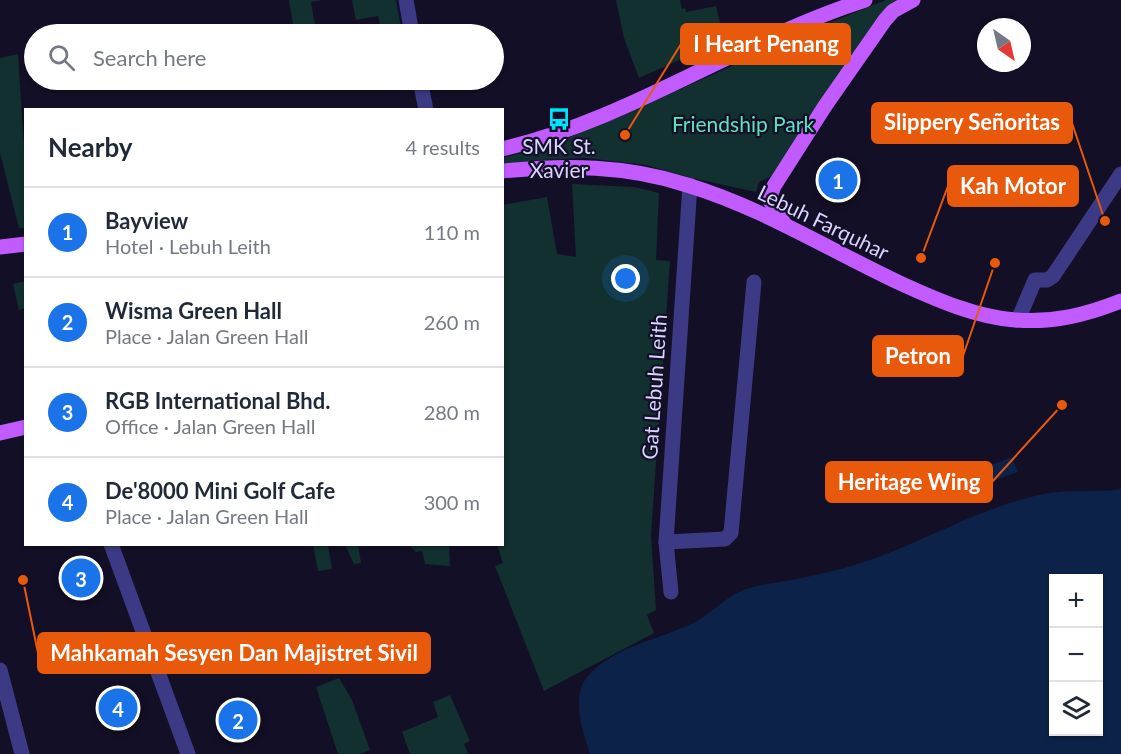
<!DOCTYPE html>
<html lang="en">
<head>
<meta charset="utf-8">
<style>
  body { margin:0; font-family:Lato,sans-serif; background:#f2f2f3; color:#1f2937 }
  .controls { position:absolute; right:18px; bottom:18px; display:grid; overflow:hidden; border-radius:0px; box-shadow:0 2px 4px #0004 }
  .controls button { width:54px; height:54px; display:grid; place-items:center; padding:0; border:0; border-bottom:2px solid #e0e1e3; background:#fff; color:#1f2937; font:30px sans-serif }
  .compass { position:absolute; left:977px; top:18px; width:54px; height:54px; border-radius:50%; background:#fff; box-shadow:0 2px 4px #0004; rotate:146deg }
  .you { position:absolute; left:626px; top:279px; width:21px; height:21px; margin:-15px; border:4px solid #fff; border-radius:50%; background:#1a73e8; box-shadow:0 0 0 9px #1a73e833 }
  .badge { display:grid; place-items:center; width:39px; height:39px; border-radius:50%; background:#1a73e8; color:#fff; font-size:20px; font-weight:700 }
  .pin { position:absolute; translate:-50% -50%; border:3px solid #fff; box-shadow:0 2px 6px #0006 }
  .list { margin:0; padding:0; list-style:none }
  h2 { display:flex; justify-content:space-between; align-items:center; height:78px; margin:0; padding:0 24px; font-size:26px }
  h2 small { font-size:20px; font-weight:400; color:#747a83 }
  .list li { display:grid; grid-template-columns:39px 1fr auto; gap:18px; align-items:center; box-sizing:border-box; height:90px; padding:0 24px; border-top:2px solid #e0e1e3 }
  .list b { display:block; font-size:22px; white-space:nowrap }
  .list p { margin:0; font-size:20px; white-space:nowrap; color:#747a83 }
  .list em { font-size:20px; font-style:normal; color:#747a83 }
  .icon { flex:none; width:33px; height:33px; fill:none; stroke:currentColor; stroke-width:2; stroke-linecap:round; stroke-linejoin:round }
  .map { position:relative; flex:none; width:1121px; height:754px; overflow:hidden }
  .search { position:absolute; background:#fff; box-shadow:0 2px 4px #0004; left:24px; top:24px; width:480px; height:66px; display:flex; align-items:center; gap:15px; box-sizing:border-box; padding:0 21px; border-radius:33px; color:#747a83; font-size:22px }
  .panel { position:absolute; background:#fff; box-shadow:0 2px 4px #0004; left:24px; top:108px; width:480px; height:438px; border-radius:0px }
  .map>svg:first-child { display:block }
  .green { fill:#12302f }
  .water { fill:#0c2248; fill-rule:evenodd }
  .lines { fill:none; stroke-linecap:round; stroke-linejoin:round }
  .minor { stroke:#3d3a85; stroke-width:15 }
  .major { stroke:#c25bff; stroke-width:15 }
  .labels { text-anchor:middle; stroke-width:4.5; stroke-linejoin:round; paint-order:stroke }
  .park-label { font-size:21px; fill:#5fe0c0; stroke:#130f26 }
  .poi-label { font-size:21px; fill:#d9d4ff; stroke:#130f26 }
  .street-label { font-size:21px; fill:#d9d4ff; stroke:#130f26 }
  .leader { fill:none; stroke:#e8590c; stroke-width:2 }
  .callout-dot { fill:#e8590c; stroke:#130f26; stroke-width:2 }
  .callout { fill:#e8590c; stroke:#e8590c; stroke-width:2 }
  .callout-label { font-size:22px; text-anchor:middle; font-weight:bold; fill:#fff }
</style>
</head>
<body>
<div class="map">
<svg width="1121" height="754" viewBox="0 0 1121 754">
  <rect width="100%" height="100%" fill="#130f26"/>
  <g class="green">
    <polygon points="289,0 322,0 311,2 315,25 294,30"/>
    <polygon points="352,0 396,0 402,34 382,34 378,16 356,20"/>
    <polygon points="616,0 680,0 682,9 685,8 686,12 716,6 724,40 639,78 624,38"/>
    <path d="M886 0H901L782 172 759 182 756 192 692 178 646 165 586 158 538 160 503 165 502 158C562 144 617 118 672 93 743 61 814 28 886 0Z"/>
    <polygon points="18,54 25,164 25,228 19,228 0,153 0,58"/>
    <polygon points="572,184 634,187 659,193 656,260 670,261 651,535 656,610 647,615 654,633 544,691 495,566 503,563 497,545 502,544 503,205 547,197 557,254 576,257"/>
    <polygon points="25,281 25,308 19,310 13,284"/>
    <polygon points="313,545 328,545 332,569 318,571"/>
    <polygon points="345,545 358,545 361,563 354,564"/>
    <polygon points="409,545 449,545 450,566 425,564 422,551 416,552"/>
    <polygon points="339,678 352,700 370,750 359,754 338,754 316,687"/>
    <polygon points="450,695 470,741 464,744 468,754 410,754 402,732 438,717 433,702"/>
  </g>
  <g class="water">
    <polygon points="1012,457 1018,472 974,488 969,473"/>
    <path d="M1121 489V754H590C583 732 570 696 588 676 614 647 656 640 689 625 710 616 724 597 746 589 760 584 776 583 791 580 818 575 844 569 870 560 927 540 986 505 1044 494 1069 489 1096 493 1121 489ZM1054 578H1098V732H1054Z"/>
  </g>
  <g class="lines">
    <g class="minor">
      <polyline points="406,0 412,34"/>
      <polyline points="420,80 426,110"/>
      <polyline points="1018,320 1035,280 1047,280 1053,276 1121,174"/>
      <polyline points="666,542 725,539 731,533 754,282"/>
      <polyline points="111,544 188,754"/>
      <polyline points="671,592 666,542 690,185"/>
      <polyline points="0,670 22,754"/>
    </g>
    <g class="major">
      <path d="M502 149C631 119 740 40 865 0"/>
      <path d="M502 171C566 165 626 165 687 185 763 208 831 251 902 284 937 300 976 317 1015 320 1053 323 1086 315 1121 301"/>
      <polyline points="785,225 769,199 774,186 825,106 885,20 893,11 913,0"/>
      <polyline points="0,247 26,244"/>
      <polyline points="0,433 26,427"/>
    </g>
  </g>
  <defs>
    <g id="bus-bare" transform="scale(1.8)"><path d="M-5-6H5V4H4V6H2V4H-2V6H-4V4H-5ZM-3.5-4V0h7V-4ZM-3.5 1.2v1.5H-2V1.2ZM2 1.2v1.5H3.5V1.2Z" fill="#00e5ff" stroke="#130f26" stroke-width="2.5" paint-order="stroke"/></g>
  </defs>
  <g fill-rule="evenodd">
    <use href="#bus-bare" x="559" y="119"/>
  </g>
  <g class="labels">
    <g class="park-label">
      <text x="743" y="132">Friendship Park</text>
    </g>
    <g class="poi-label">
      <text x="559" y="154">SMK St.<tspan x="559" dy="24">Xavier</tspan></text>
    </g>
    <g class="street-label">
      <text transform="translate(823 223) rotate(26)" y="7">Lebuh Farquhar</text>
      <text transform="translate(655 387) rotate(-86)" y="7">Gat Lebuh Leith</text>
    </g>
  </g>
  <path class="leader" d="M625 135L681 44M1105 221L1072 123M921 258L948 186M995 263L963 356M1062 405L992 482M23 580L38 653"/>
  <g class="callout-dot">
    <circle cx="625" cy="135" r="6"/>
    <circle cx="1105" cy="221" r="6"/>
    <circle cx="921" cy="258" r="6"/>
    <circle cx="995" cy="263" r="6"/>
    <circle cx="1062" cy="405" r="6"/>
    <circle cx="23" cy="580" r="6"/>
  </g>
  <g class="callout">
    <rect x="681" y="24" width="169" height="40" rx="6"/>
    <rect x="872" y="103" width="200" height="40" rx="6"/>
    <rect x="948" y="166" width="130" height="40" rx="6"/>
    <rect x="873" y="336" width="90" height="40" rx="6"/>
    <rect x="826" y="462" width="166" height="40" rx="6"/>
    <rect x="38" y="633" width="392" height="40" rx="6"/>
  </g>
  <g class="callout-label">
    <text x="766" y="52">I Heart Penang</text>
    <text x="972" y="130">Slippery Señoritas</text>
    <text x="1013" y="194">Kah Motor</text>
    <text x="918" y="364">Petron</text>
    <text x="909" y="490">Heritage Wing</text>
    <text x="234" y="661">Mahkamah Sesyen Dan Majistret Sivil</text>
  </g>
</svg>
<div class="controls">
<button>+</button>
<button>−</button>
<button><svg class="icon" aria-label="layers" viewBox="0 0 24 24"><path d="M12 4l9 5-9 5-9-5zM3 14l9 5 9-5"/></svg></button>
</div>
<svg class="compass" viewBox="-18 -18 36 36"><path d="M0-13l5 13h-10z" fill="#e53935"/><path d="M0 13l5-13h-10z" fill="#747a83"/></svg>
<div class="you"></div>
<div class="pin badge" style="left:838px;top:180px">1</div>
<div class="pin badge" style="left:238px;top:720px">2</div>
<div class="pin badge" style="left:81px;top:578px">3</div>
<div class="pin badge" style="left:118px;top:708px">4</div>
<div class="search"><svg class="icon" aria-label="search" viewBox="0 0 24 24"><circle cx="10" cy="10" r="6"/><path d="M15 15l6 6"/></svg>Search here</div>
<section class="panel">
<h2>Nearby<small>4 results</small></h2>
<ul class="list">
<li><span class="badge">1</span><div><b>Bayview</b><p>Hotel · Lebuh Leith</p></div><em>110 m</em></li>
<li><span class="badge">2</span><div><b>Wisma Green Hall</b><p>Place · Jalan Green Hall</p></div><em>260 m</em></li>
<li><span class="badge">3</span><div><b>RGB International Bhd.</b><p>Office · Jalan Green Hall</p></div><em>280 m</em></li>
<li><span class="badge">4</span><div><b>De'8000 Mini Golf Cafe</b><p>Place · Jalan Green Hall</p></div><em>300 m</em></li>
</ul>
</section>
</div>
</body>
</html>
